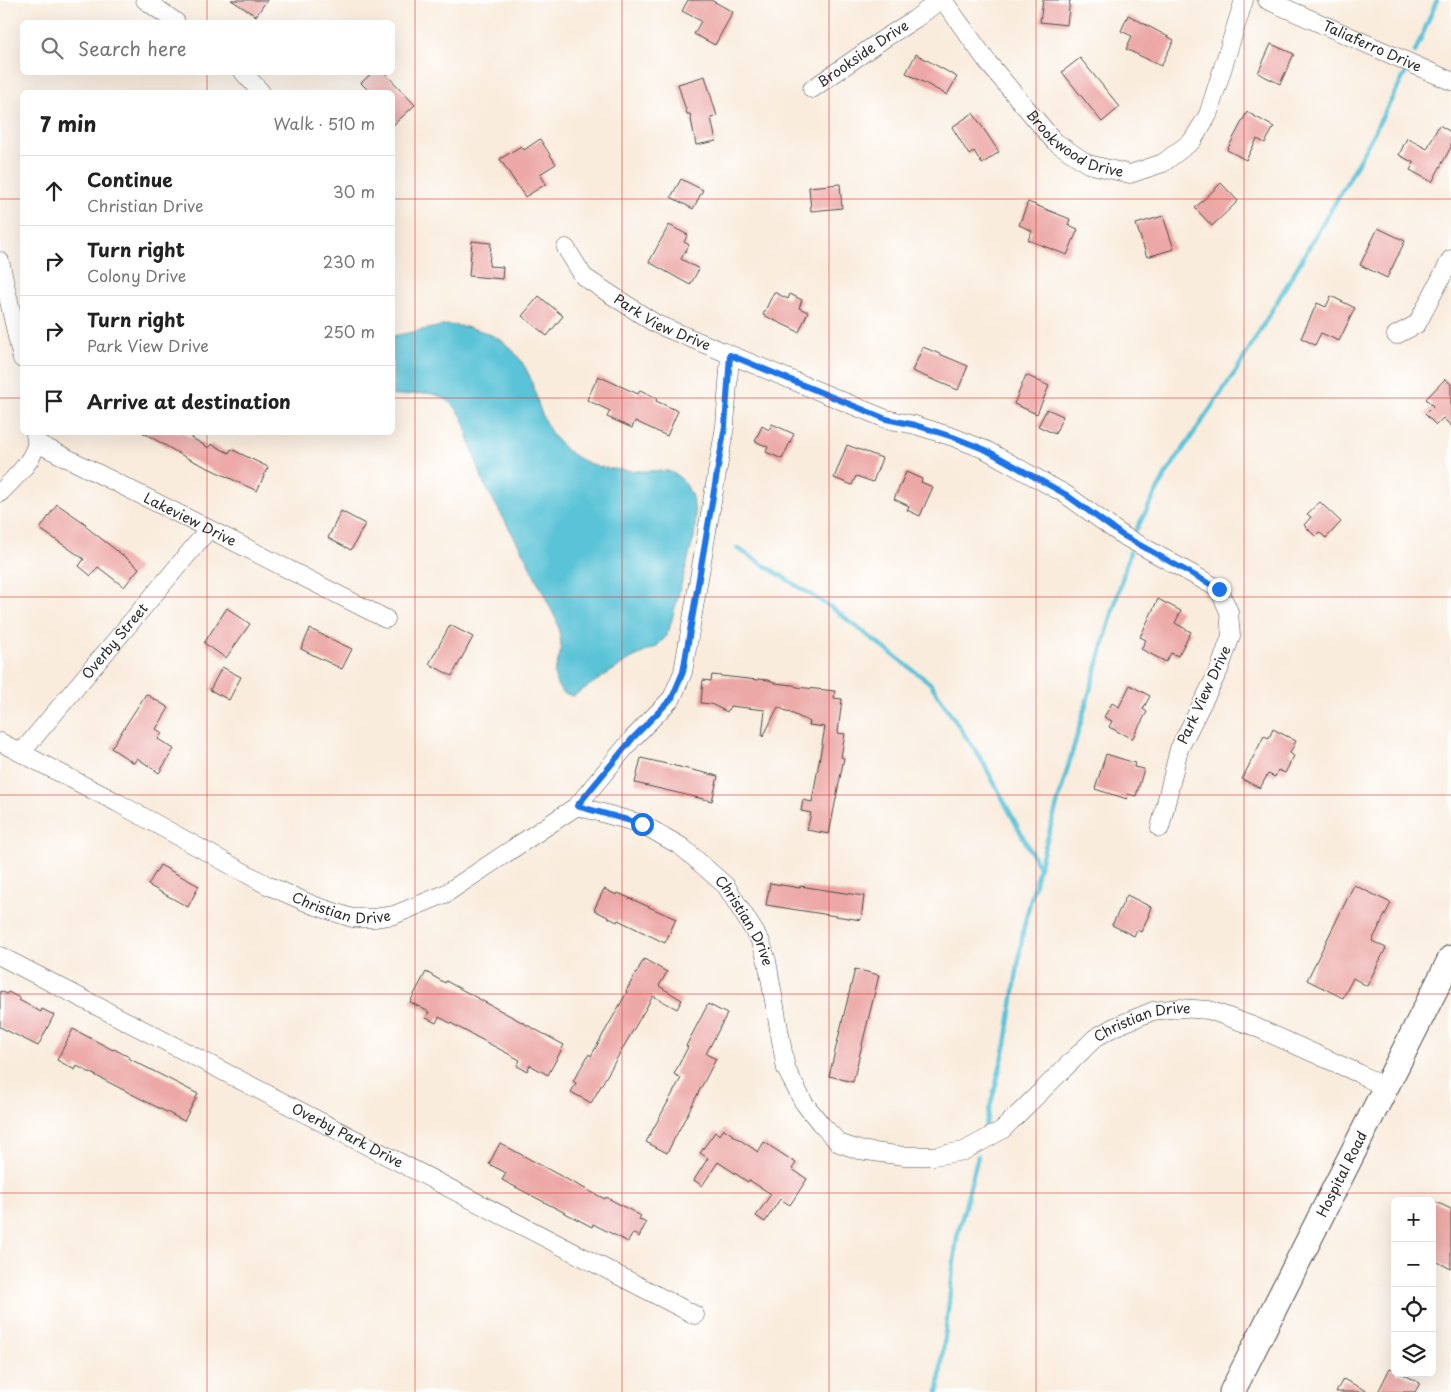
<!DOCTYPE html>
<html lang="en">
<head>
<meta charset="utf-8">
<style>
  body { margin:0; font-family:"Playpen Sans",sans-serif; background:#f6f6f6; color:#222 }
  .controls { position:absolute; right:15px; bottom:15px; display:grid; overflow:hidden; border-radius:8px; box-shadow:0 5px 20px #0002 }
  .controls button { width:45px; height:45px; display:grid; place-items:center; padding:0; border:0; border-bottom:1px solid #e0e0e0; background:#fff; color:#222; font:25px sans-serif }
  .stop { position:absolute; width:15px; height:15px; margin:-11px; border:4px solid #1a73e8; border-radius:50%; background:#fff }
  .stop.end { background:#1a73e8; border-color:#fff; box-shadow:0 1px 5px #0008 }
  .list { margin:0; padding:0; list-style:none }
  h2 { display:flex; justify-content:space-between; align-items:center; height:65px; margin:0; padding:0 20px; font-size:21px }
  h2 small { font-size:16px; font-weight:400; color:#767676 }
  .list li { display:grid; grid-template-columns:32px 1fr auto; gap:15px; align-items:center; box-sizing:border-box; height:70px; padding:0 20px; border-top:1px solid #e0e0e0 }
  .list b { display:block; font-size:19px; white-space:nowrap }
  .list p { margin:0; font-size:16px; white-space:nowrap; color:#767676 }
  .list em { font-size:16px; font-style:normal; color:#767676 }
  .icon { flex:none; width:28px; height:28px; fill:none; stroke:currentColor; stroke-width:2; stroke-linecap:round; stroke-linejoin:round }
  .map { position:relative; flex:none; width:1451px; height:1392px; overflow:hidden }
  .search { position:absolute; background:#fff; box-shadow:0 5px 20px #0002; left:20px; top:20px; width:375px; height:55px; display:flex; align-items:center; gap:12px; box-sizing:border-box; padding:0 18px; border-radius:8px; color:#767676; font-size:19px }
  .panel { position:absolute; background:#fff; box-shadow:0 5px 20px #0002; left:20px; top:90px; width:375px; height:345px; border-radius:8px }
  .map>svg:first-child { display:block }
  .water { fill:#5ac3d7; stroke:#427781 }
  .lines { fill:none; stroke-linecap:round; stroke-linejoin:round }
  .stream { stroke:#5ac3d7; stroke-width:4.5 }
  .building { fill:#eca8a6 }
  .street-casing { stroke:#4a4846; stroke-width:19 }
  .secondary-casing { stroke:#4a4846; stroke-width:27 }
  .street { stroke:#fff; stroke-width:18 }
  .secondary { stroke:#fff; stroke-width:25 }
  .route { stroke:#1a73e8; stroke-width:6 }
  .grid { fill:none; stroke:#d62828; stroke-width:1; stroke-opacity:0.55 }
  .labels { text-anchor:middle; stroke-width:4.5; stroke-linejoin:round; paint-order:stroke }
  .street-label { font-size:14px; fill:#2b2b2b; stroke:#fff }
</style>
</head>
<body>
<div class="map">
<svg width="1451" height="1392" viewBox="0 0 1451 1392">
  <rect width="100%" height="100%" fill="#fff"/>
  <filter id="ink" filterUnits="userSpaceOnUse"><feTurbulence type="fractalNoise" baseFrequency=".02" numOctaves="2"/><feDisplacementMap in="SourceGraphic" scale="10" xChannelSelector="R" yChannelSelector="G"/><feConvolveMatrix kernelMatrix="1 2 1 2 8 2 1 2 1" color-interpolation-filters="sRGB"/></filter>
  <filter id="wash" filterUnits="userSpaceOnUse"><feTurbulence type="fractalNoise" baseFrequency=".0096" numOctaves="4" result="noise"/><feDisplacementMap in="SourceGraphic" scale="20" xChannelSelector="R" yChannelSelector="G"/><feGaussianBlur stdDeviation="1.12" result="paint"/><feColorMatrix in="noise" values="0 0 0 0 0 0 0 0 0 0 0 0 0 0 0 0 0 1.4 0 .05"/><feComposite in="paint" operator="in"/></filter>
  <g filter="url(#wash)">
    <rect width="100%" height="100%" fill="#f9ecdd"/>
    <path class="water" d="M447 325C481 327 509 337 526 369 530 375 532 383 534 390 537 397 538 405 541 412 547 429 557 443 572 454 594 470 620 470 645 471 652 471 662 470 668 471 694 479 698 514 694 537L669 630 664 639 656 647 632 658 573 696 563 693 557 685 554 674 560 654 561 643 557 621 525 556 484 484 468 437 466 426 462 417 455 407 447 400 437 395 427 393 393 396V336Z"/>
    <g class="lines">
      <g class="stream">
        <polyline points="1415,52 1437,0"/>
        <polyline points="1136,530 1166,474 1238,368 1349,179 1405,74"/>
        <polyline points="737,548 832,608 930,683 983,762 1039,867"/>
        <polyline points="985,1127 1006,1044 1024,926 1039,867 1130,552"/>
        <polyline points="938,1392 957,1237 978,1156"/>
      </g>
    </g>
    <g id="blocks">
      <g class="building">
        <polygon points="231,0 267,0 256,16"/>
        <polygon points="688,0 711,0 733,12 715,45 694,34 701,21 682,11"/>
        <polygon points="1043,0 1070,0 1067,25 1040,22"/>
        <polygon points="1128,15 1174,40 1161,66 1126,49 1132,36 1121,31"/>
        <polygon points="1271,44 1294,54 1280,84 1258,73"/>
        <polygon points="916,54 957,77 947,95 906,73"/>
        <polygon points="1080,58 1120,107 1102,122 1062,72"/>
        <polygon points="373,72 384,72 415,105 392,126 392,92 370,92 361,83"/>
        <polygon points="705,76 717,116 711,118 716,141 696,145 690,114 687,114 678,84"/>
        <polygon points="1247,112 1274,127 1265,143 1257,139 1246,160 1227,150"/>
        <polygon points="973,113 999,152 982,164 974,151 969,155 952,127"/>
        <polygon points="1439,125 1451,132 1451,147 1432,182 1410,170 1414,163 1399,155 1407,138 1427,149"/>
        <polygon points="540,139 556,164 540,174 546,184 525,197 500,159 521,146 524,150"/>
        <polygon points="681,179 703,190 693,209 671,197"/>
        <polygon points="1221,183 1238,201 1212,226 1195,208"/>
        <polygon points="840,184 842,208 811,211 809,187"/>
        <polygon points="1028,202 1070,219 1068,225 1078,229 1067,255 1028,240 1032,231 1019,225"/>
        <polygon points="1163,216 1174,249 1147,257 1136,224"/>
        <polygon points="669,225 688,235 684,242 689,245 681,259 699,269 690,285 649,262"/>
        <polygon points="1378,228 1405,241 1387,278 1360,265"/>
        <polygon points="472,241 491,243 489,266 503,267 502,279 469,276"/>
        <polygon points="774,292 788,299 790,294 802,300 799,308 808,312 799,332 763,315"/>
        <polygon points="539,296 563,316 547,336 522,316"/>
        <polygon points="1331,296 1355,308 1339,341 1321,333 1315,345 1301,338 1317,303 1326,307"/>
        <polygon points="923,347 968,366 958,390 912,371"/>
        <polygon points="1026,375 1049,386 1037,414 1014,404"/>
        <polygon points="598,376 638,394 640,390 657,398 656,401 678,411 667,436 635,421 632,428 607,417 610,411 587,400"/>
        <polygon points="1445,379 1451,384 1451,426 1443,418 1436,425 1425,414 1433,406 1426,399"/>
        <polygon points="1047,409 1063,416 1055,434 1038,426"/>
        <polygon points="772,424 794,434 782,459 766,452 768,447 755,441 762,426 769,430"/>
        <polygon points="142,432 182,432 209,448 211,444 229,453 231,449 268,467 257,491 185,457"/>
        <polygon points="847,445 882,458 873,482 856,476 852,485 834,478"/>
        <polygon points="906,472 922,479 921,482 933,487 920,516 907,510 909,506 894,499"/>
        <polygon points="1320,502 1341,522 1326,538 1319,532 1315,536 1304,525 1311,517 1307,514"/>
        <polygon points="57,504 86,524 85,526 139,568 124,587 98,567 91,576 79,566 84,559 40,529"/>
        <polygon points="341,511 365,524 351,550 328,538"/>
        <polygon points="1158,599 1181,611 1175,623 1191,632 1178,656 1171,653 1166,662 1141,649 1146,640 1140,637"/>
        <polygon points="227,608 250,624 226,658 204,643"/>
        <polygon points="450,625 473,637 452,676 429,664"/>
        <polygon points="310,629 352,649 342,669 301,649"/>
        <polygon points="222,667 241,677 229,700 210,690"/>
        <polygon points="712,675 758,680 758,679 769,680 775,683 793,685 797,687 835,691 834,698 842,699 838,733 845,734 841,757 844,758 829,834 807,830 811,813 801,811 803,800 812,802 825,727 809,725 810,722 778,707 763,737 762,736 765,710 730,706 727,712 711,704 701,703 703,680 711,681"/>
        <polygon points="1130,685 1150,696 1143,709 1147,712 1132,739 1109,727 1112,721 1104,717 1112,703 1119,707"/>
        <polygon points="146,694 169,708 156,729 162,733 158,739 174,749 159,773 137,758 134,763 111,748"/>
        <polygon points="1273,729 1296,741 1290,753 1294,756 1285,773 1278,770 1275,777 1268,774 1260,788 1242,779 1264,736 1269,738"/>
        <polygon points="1106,754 1135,763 1134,767 1144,769 1136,796 1128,794 1127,799 1095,789"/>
        <polygon points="641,758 718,776 712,801 635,783"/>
        <polygon points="160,865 199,886 188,907 148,885"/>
        <polygon points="770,883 800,888 800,886 864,896 861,920 766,905"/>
        <polygon points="1354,885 1391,903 1372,941 1386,948 1367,986 1353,978 1343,998 1307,980"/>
        <polygon points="604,889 617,895 618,893 676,919 665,943 618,920 617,922 594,910"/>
        <polygon points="1127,895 1151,907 1148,915 1149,915 1141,932 1137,930 1134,936 1112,925"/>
        <polygon points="644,959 667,972 659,986 682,1000 677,1009 653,996 591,1103 571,1092 576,1083 573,1081 589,1054 591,1056 627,992 626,991"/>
        <polygon points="855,969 879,975 853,1082 829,1076"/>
        <polygon points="426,972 445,983 446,981 564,1045 548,1075 530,1065 527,1071 517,1066 520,1060 439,1017 436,1023 426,1018 429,1012 410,1002"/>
        <polygon points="0,991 7,994 8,992 20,998 19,1000 41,1012 42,1009 54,1015 38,1046 0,1027"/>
        <polygon points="708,1004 727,1014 706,1054 716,1059 667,1153 646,1142 681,1078 674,1074 688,1047 686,1046"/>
        <polygon points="73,1029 113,1050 114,1049 129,1057 128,1058 198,1094 184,1121 77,1066 75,1070 57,1060"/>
        <polygon points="724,1129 758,1152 764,1142 796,1163 792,1169 807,1179 790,1205 780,1199 765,1222 756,1216 771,1194 749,1180 748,1182 718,1162 702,1186 694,1180 708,1158 700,1153 715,1132 720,1135"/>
        <polygon points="500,1143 570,1181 605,1199 606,1197 641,1216 639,1219 646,1223 639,1237 633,1233 628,1242 593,1224 592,1227 502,1180 506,1173 489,1164"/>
        <polygon points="1432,1200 1451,1209 1451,1269 1432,1259"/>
        <polygon points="1390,1368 1395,1370 1395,1373 1401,1373 1420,1383 1415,1392 1378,1392"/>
        <polygon points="1343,1379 1369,1392 1336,1392"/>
      </g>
    </g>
  </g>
  <g filter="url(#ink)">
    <use href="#blocks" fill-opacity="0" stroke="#4a4846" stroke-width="1"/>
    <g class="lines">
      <g class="street-casing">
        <g id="street">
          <polyline points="145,0 176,22"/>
          <path id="s1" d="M943 0 989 64 1054 141 1088 164 1130 174 1163 163 1192 141 1208 115 1244 0"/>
          <path id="s2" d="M1267 0 1451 81"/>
          <polyline points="243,72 261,92"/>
          <path id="s3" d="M812 89 882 40 915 19 940 0"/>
          <path id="s4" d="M566 248 584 277 656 324 886 419 915 425 953 437 986 450 1065 494 1122 535 1219 589 1229 612 1231 636 1219 670 1179 749 1160 828"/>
          <polyline points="0,261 22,359"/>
          <polyline points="1396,335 1417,324 1451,259"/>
          <path id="s5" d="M37 443 209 529 386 619"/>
          <path d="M0 493C13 479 31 464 36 445 37 441 35 437 35 433"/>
          <path id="s6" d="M0 742 118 803 267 885 313 905 352 918H374L394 915 445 894 577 806 642 824 682 847 726 886 761 942 767 961 786 1069 804 1103 820 1123 839 1143 859 1150 904 1156H934L964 1151 1002 1130 1095 1038 1114 1027 1153 1011 1179 1008 1209 1010 1253 1026 1358 1073 1386 1088"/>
          <path id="s7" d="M21 753 209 529"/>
          <polyline points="577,806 633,738 672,698 683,672 725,426 730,355"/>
          <path id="s8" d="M0 956 695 1315"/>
        </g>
      </g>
      <g class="secondary-casing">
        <g id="secondary">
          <path id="s9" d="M1232 1392 1451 958"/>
        </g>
      </g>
      <use href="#street" class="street"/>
      <use href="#secondary" class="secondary"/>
    </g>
  </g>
  <g class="lines" filter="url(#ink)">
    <polyline class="route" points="642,824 577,806 633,738 672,698 683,672 725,426 730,355 886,419 915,425 953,437 986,450 1065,494 1122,535 1219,589"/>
  </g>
  <path class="grid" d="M207 0V22M415 0V1392M622 0V1392M829 0V1392M1036 0V1392M1244 0V1392M207 72V92M0 199H22M392 199H1451M0 398H22M392 398H1451M207 432V1392M0 597H1451M0 795H1451M0 994H1451M0 1193H1451"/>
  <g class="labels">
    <g class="street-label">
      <text dy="5" stroke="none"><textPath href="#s2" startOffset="115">Taliaferro Drive</textPath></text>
      <text dy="5" stroke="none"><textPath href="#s3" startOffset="62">Brookside Drive</textPath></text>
      <text dy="5" stroke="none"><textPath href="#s1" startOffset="199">Brookwood Drive</textPath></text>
      <text dy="5" stroke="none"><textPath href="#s4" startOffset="125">Park View Drive</textPath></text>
      <text dy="5" stroke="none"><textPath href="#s5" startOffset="171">Lakeview Drive</textPath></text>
      <text dy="5" stroke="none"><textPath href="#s7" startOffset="146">Overby Street</textPath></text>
      <text transform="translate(1204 695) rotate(-65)" y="5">Park View Drive</text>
      <text dy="5" stroke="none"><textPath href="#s6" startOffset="382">Christian Drive</textPath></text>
      <text dy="5" stroke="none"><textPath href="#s6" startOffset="862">Christian Drive</textPath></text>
      <text dy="5" stroke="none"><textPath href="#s6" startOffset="1462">Christian Drive</textPath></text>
      <text dy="5" stroke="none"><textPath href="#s8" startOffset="391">Overby Park Drive</textPath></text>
      <text dy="5" stroke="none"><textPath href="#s9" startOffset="244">Hospital Road</textPath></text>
    </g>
  </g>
</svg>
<div class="controls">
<button>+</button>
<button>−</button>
<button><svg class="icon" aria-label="locate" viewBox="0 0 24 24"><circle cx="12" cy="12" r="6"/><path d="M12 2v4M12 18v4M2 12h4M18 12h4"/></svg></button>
<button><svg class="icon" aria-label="layers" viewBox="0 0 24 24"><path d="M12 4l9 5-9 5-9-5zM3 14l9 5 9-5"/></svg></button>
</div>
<div class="stop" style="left:642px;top:824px"></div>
<div class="stop end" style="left:1219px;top:589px"></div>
<div class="search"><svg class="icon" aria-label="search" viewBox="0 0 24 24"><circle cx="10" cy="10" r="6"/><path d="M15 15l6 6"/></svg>Search here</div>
<section class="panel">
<h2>7 min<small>Walk · 510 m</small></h2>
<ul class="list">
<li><svg class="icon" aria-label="ahead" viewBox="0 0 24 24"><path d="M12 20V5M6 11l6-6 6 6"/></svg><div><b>Continue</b><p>Christian Drive</p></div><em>30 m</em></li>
<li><svg class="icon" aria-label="right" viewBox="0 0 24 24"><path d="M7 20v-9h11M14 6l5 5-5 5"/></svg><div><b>Turn right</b><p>Colony Drive</p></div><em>230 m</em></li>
<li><svg class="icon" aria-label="right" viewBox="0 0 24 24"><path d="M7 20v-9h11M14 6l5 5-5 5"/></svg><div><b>Turn right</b><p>Park View Drive</p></div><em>250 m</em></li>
<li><svg class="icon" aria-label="arrive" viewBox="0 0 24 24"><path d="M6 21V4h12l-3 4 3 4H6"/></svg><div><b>Arrive at destination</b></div></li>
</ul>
</section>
</div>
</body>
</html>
